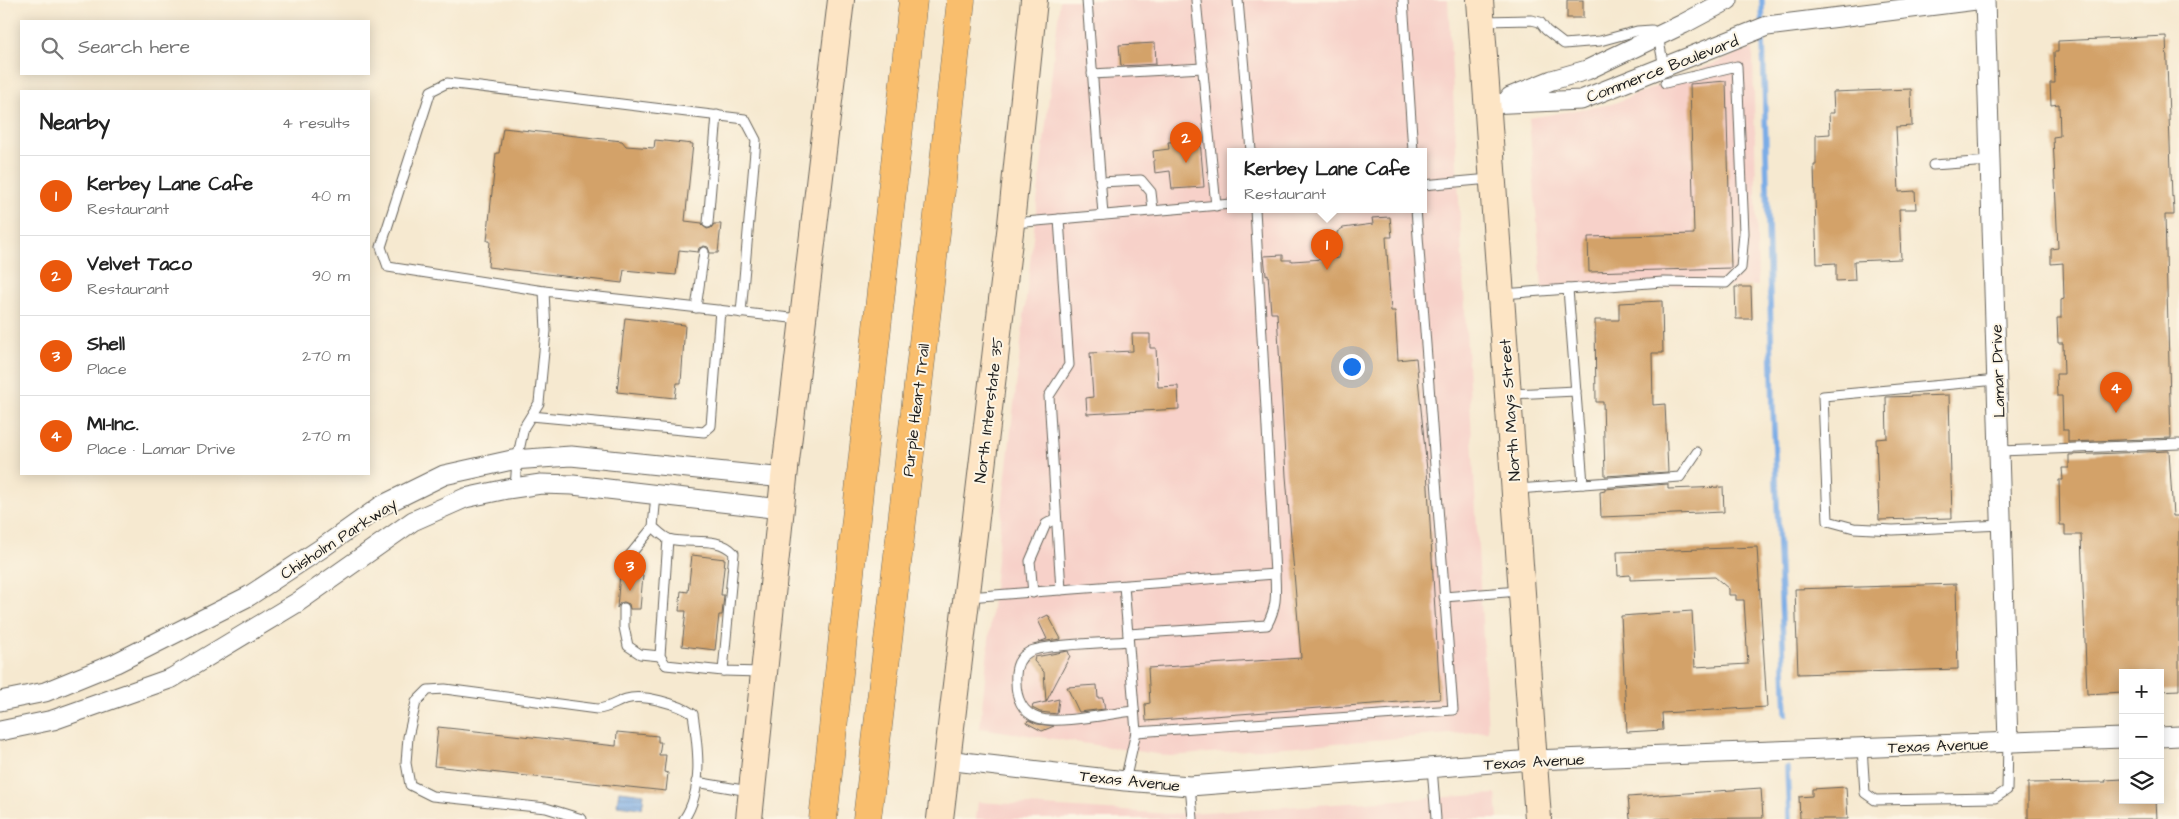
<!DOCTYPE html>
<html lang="en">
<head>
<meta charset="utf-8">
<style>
  body { margin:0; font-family:"Architects Daughter",sans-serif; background:#f6f6f6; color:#222 }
  .controls { position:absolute; right:15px; bottom:15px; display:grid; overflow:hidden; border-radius:0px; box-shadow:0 2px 12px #0003 }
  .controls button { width:45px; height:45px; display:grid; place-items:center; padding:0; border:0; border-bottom:1px solid #e0e0e0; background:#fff; color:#222; font:25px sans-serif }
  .you { position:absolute; left:1351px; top:366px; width:18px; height:18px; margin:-12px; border:4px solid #fff; border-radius:50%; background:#1a73e8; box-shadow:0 0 0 8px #1a73e833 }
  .badge { display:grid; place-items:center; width:32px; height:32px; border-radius:50%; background:#ea580c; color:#fff; font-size:16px; font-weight:700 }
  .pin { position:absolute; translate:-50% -41px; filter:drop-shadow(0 1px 2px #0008) }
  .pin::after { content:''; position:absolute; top:26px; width:18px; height:15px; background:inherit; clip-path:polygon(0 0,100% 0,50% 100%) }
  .popup { position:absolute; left:1227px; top:148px; width:200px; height:65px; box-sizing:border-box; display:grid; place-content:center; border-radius:0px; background:#fff; filter:drop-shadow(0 1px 4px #0005); font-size:16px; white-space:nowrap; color:#767676 }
  .popup b { font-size:19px; color:#222 }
  .popup::after { content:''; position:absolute; left:50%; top:100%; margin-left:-10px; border:10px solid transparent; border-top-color:#fff }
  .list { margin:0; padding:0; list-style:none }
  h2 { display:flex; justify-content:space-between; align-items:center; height:65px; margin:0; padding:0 20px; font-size:21px }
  h2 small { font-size:16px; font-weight:400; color:#767676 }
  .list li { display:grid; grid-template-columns:32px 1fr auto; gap:15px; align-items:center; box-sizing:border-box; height:80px; padding:0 20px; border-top:1px solid #e0e0e0 }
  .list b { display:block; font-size:19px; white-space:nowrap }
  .list p { margin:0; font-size:16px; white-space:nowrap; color:#767676 }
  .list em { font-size:16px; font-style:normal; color:#767676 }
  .icon { flex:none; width:28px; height:28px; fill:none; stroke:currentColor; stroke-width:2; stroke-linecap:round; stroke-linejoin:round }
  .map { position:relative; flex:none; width:2179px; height:819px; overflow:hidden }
  .search { position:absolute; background:#fff; box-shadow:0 2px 12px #0003; left:20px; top:20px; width:350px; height:55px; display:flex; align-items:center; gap:12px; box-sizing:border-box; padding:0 18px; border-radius:0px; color:#767676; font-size:19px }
  .panel { position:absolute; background:#fff; box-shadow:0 2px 12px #0003; left:20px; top:90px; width:350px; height:385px; border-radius:0px }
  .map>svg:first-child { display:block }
  .built { fill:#f7d1c9; fill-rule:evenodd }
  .water { fill:url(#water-rules); stroke:#4b6481 }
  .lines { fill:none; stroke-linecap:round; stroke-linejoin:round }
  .stream { stroke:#7aace6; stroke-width:5.5 }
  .building { fill:#d3a269 }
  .lane-casing { stroke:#68645b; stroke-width:11 }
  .street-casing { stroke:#68645b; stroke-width:21 }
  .secondary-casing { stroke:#68645b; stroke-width:28 }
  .highway-casing { stroke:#68645b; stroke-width:29 }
  .lane { stroke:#fff; stroke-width:9 }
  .street { stroke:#fff; stroke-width:19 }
  .secondary { stroke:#fde5c5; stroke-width:26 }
  .highway { stroke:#f9be6d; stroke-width:28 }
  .labels { text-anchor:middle; stroke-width:4; stroke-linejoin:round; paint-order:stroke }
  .street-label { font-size:16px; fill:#1c1c1c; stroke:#fcf5e5 }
</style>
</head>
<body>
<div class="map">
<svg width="2179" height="819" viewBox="0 0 2179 819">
  <defs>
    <pattern id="water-rules" width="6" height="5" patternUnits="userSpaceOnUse" patternTransform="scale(1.25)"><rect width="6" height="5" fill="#7aace6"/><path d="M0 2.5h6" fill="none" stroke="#638bba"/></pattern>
  </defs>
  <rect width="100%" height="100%" fill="#fcf5e5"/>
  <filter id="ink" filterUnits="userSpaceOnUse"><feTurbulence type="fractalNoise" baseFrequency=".02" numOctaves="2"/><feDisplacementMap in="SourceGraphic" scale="10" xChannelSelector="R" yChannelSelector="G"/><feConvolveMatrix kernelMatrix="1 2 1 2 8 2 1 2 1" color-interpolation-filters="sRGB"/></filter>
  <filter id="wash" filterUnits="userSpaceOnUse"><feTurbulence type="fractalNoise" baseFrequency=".0096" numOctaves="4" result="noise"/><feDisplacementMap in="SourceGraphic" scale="20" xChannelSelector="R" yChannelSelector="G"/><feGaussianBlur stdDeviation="1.12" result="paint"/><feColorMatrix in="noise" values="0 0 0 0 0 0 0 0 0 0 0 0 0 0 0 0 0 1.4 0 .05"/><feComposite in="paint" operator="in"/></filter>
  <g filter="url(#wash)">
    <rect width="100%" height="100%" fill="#f6e9d0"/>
    <g class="built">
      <path d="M1060 0H1448L1488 731 1170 756 980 728 1001 519ZM1231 151H1423V209H1231Z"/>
      <polygon points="1753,48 1758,286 1542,288 1529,118 1612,104"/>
      <polygon points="1496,794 1498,819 976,819 978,802 1172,814"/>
    </g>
    <polygon class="water" points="619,791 644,794 642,808 617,805"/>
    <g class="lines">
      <g class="stream">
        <polyline points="1762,0 1773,408 1786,714"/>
        <polyline points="1787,768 1789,819"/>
      </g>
    </g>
    <g id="blocks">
      <g class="building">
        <rect x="1567" y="0" width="16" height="18"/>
        <polygon points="2166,36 2172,197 2173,196 2174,210 2174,215 2165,215 2171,438 2068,442 2068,430 2063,430 2062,396 2057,396 2056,374 2064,374 2063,343 2058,343 2057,318 2061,318 2061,300 2064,299 2063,263 2051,264 2051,249 2058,248 2053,137 2060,136 2059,104 2051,105 2050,83 2055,83 2054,52 2058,52 2058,41"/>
        <polygon points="1155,43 1156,64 1121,66 1119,45"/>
        <polygon points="1726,81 1731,268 1589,272 1588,237 1694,234 1690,84"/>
        <polygon points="1911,89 1912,126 1896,127 1899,192 1915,191 1916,209 1899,209 1901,259 1854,261 1855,280 1836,281 1836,263 1817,264 1814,165 1816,165 1816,135 1830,134 1829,113 1834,113 1833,92"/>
        <polygon points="503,128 622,141 626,146 654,148 655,140 693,144 685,221 702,223 703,226 707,229 711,228 714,224 721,224 718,253 710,253 708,247 704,246 699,248 698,252 679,250 676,275 624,270 622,283 488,267 490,241 487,241 496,153 499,153"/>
        <polygon points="1200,140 1204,187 1172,189 1170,171 1155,173 1153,151 1169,149 1168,142"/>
        <polygon points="1390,217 1392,237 1386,237 1391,311 1395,311 1398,360 1416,358 1427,470 1440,699 1146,721 1145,704 1150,703 1148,668 1301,658 1286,476 1277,313 1271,313 1268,274 1266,275 1264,256 1283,255 1283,260 1292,260 1292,261 1339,258 1337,232 1343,228 1373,224 1372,218"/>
        <polygon points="1735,287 1751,287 1752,319 1736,319"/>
        <polygon points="1662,301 1663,353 1652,353 1653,405 1665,404 1668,472 1605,476 1603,402 1596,402 1595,320 1619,320 1619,303"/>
        <polygon points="625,318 685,325 681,383 677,383 675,398 617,392"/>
        <polygon points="1132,334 1150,334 1150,348 1156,348 1158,387 1178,386 1179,409 1087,414 1086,398 1093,397 1090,353 1133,351"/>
        <polygon points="1949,395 1952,518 1879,520 1876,439 1887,438 1886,397"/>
        <polygon points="2169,451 2173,516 2179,516 2179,690 2160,691 2160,673 2123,673 2123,692 2087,694 2081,535 2065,535 2065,525 2060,525 2059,480 2063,480 2062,468 2069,468 2069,455"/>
        <polygon points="1668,484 1668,489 1723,487 1724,512 1601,517 1600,492 1605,491 1605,489"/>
        <polygon points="1757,547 1767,707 1662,713 1663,730 1627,732 1621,616 1692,611 1695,667 1748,664 1744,600 1736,600 1736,595 1729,595 1729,589 1715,577 1630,580 1630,575 1618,576 1617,552"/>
        <polygon points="692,555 725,559 721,595 724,595 722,615 719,615 715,650 682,646 686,611 679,611 681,591 688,592"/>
        <polygon points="620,573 628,580 633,578 634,575 643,575 640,609 630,609 629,604 624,602 620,603 617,608"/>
        <polygon points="1956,584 1958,669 1798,674 1795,589"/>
        <polygon points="1048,615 1061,639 1039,642 1047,639 1038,620"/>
        <polygon points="1068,651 1070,656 1046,702 1044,672 1034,661 1035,657"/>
        <polygon points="1097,685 1098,698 1103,698 1105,709 1079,712 1067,687"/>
        <polygon points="1059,699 1057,714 1040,712 1032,708 1033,705"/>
        <polygon points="1028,720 1037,724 1054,726 1042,731 1027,723"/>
        <polygon points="438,727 616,746 617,732 658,736 658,742 661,742 659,755 666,755 664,772 668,773 666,791 434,766"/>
        <polygon points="2123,779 2123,800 2156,800 2157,819 2028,819 2028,783 2106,782 2105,780"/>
        <polygon points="1846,787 1848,819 1800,819 1799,797 1812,796 1812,789"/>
        <polygon points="1761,788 1763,818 1630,819 1628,797"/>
      </g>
    </g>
  </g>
  <g filter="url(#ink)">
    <use href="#blocks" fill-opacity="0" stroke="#68645b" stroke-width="1"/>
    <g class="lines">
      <g class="lane-casing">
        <g id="lane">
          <polyline points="1087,0 1103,215"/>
          <polyline points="1196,0 1216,206"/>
          <polyline points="1238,0 1251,151"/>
          <polyline points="1403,0 1413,151"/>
          <polyline points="1484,21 1531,20 1540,22 1546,30 1564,44 1600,41 1637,31 1652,30 1658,36 1664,67"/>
          <polyline points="1092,74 1203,68"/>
          <polyline points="1933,165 1990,161"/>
          <polyline points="1100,182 1141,180 1151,192 1153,210"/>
          <polyline points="1423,185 1490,179"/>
          <polyline points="1059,219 1069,365 1049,396 1061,590"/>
          <polyline points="708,223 717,115"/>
          <polyline points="1014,223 1231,204"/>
          <polyline points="1568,289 1663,282 1726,283 1741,268 1744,233 1737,66 1665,83"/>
          <polyline points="544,291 388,267 381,247 431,91 447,83 745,119 756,140 741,313"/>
          <polyline points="1503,294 1568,289 1583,484 1517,489"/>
          <polyline points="696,308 704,252"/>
          <polyline points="1997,380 1823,396 1828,521 1854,528 1893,530 2002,525"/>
          <polyline points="1510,394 1576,391"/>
          <polyline points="531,416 704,432 711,426 720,310"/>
          <polyline points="2000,451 2179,444"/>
          <polyline points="1583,484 1680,477 1697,452"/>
          <polyline points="515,488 517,460 524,427 539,403 546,331 544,291 800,319"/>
          <path d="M656 495 653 527C657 530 663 537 669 539 691 545 717 535 734 553L723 671 762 672"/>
          <polyline points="668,539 660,656 666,665 723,671"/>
          <polyline points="628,574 630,555 653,527"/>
          <polyline points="1124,586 1136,732 1453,710 1416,209"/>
          <polyline points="1033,593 1030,561 1046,524 1055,519"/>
          <polyline points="968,597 1275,574 1255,209"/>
          <polyline points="1444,597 1519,591"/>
          <polyline points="624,608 624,627 628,646 640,654 660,656"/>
          <path d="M1128 634 1267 625C1277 606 1276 595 1275 574"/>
          <path d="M1128 641C1108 643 1044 644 1029 652 1018 658 1015 670 1016 682 1016 697 1022 713 1038 718 1057 725 1112 713 1134 711"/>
          <polyline points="1862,748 1865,793 1875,800 1995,798 2007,790 2008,742"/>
          <polyline points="1432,767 1436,819"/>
          <polyline points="1125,781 1136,732"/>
          <polyline points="696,782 749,791"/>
          <polyline points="1190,786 1193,819"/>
          <path d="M582 819 546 808 432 796 410 785 406 763 408 737 416 702 428 690 445 689 597 709C608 709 616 702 626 699 644 694 678 704 693 714 698 747 704 790 684 819"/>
        </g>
      </g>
      <g class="street-casing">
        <g id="street">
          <polyline points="1985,0 2008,742"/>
          <polyline points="1510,97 1552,80 1587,70 1683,24 1728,0"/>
          <polyline points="1488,104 1581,100 1767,26 1976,0"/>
          <polyline points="0,701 45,692 116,663 249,596 322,548 381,506 444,475 512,460 571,456 784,478"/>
          <polyline points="0,731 53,720 172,678 298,602 413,521 465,498 507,489 541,484 573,485 781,509"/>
          <polyline points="2160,737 2179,736"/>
          <polyline points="946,760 1125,781 1190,786 1533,760 2123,738"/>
        </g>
      </g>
      <g class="secondary-casing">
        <g id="secondary">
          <polyline points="1480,0 1538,819"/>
          <polyline points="749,819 784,478 841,0"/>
          <polyline points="940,819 1011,224 1034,0"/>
        </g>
      </g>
      <g class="highway-casing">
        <g id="highway">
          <polyline points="823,819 913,0"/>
          <polyline points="867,819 941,190 961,0"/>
        </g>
      </g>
      <use href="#lane" class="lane"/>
      <use href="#street" class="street"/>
      <use href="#secondary" class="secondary"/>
      <use href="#highway" class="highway"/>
    </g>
  </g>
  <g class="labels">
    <g class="street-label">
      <text transform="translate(1662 68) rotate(-21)" y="6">Commerce Boulevard</text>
      <text transform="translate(1997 371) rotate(-92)" y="6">Lamar Drive</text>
      <text transform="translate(915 410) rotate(-83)" y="6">Purple Heart Trail</text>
      <text transform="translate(988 410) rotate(-83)" y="6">North Interstate 35</text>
      <text transform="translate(1509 410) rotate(-94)" y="6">North Mays Street</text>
      <text transform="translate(338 538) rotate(-33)" y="6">Chisholm Parkway</text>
      <text transform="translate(1938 745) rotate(-2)" y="6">Texas Avenue</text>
      <text transform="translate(1534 761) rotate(-3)" y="6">Texas Avenue</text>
      <text transform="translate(1130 780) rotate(6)" y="6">Texas Avenue</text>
    </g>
  </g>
</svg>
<div class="controls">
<button>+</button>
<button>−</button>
<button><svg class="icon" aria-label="layers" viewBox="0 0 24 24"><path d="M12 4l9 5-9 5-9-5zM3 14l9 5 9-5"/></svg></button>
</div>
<div class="you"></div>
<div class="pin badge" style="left:1327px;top:270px">1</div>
<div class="popup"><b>Kerbey Lane Cafe</b>Restaurant</div>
<div class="pin badge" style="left:1186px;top:163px">2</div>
<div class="pin badge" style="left:630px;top:591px">3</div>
<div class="pin badge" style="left:2116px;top:413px">4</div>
<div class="search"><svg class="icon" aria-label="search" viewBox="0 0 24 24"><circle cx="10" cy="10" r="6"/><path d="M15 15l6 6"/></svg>Search here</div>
<section class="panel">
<h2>Nearby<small>4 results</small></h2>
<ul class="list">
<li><span class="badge">1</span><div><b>Kerbey Lane Cafe</b><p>Restaurant</p></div><em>40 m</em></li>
<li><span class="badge">2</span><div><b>Velvet Taco</b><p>Restaurant</p></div><em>90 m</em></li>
<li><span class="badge">3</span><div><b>Shell</b><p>Place</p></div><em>270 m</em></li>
<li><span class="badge">4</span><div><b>MI-Inc.</b><p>Place · Lamar Drive</p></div><em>270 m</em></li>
</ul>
</section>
</div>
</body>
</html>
